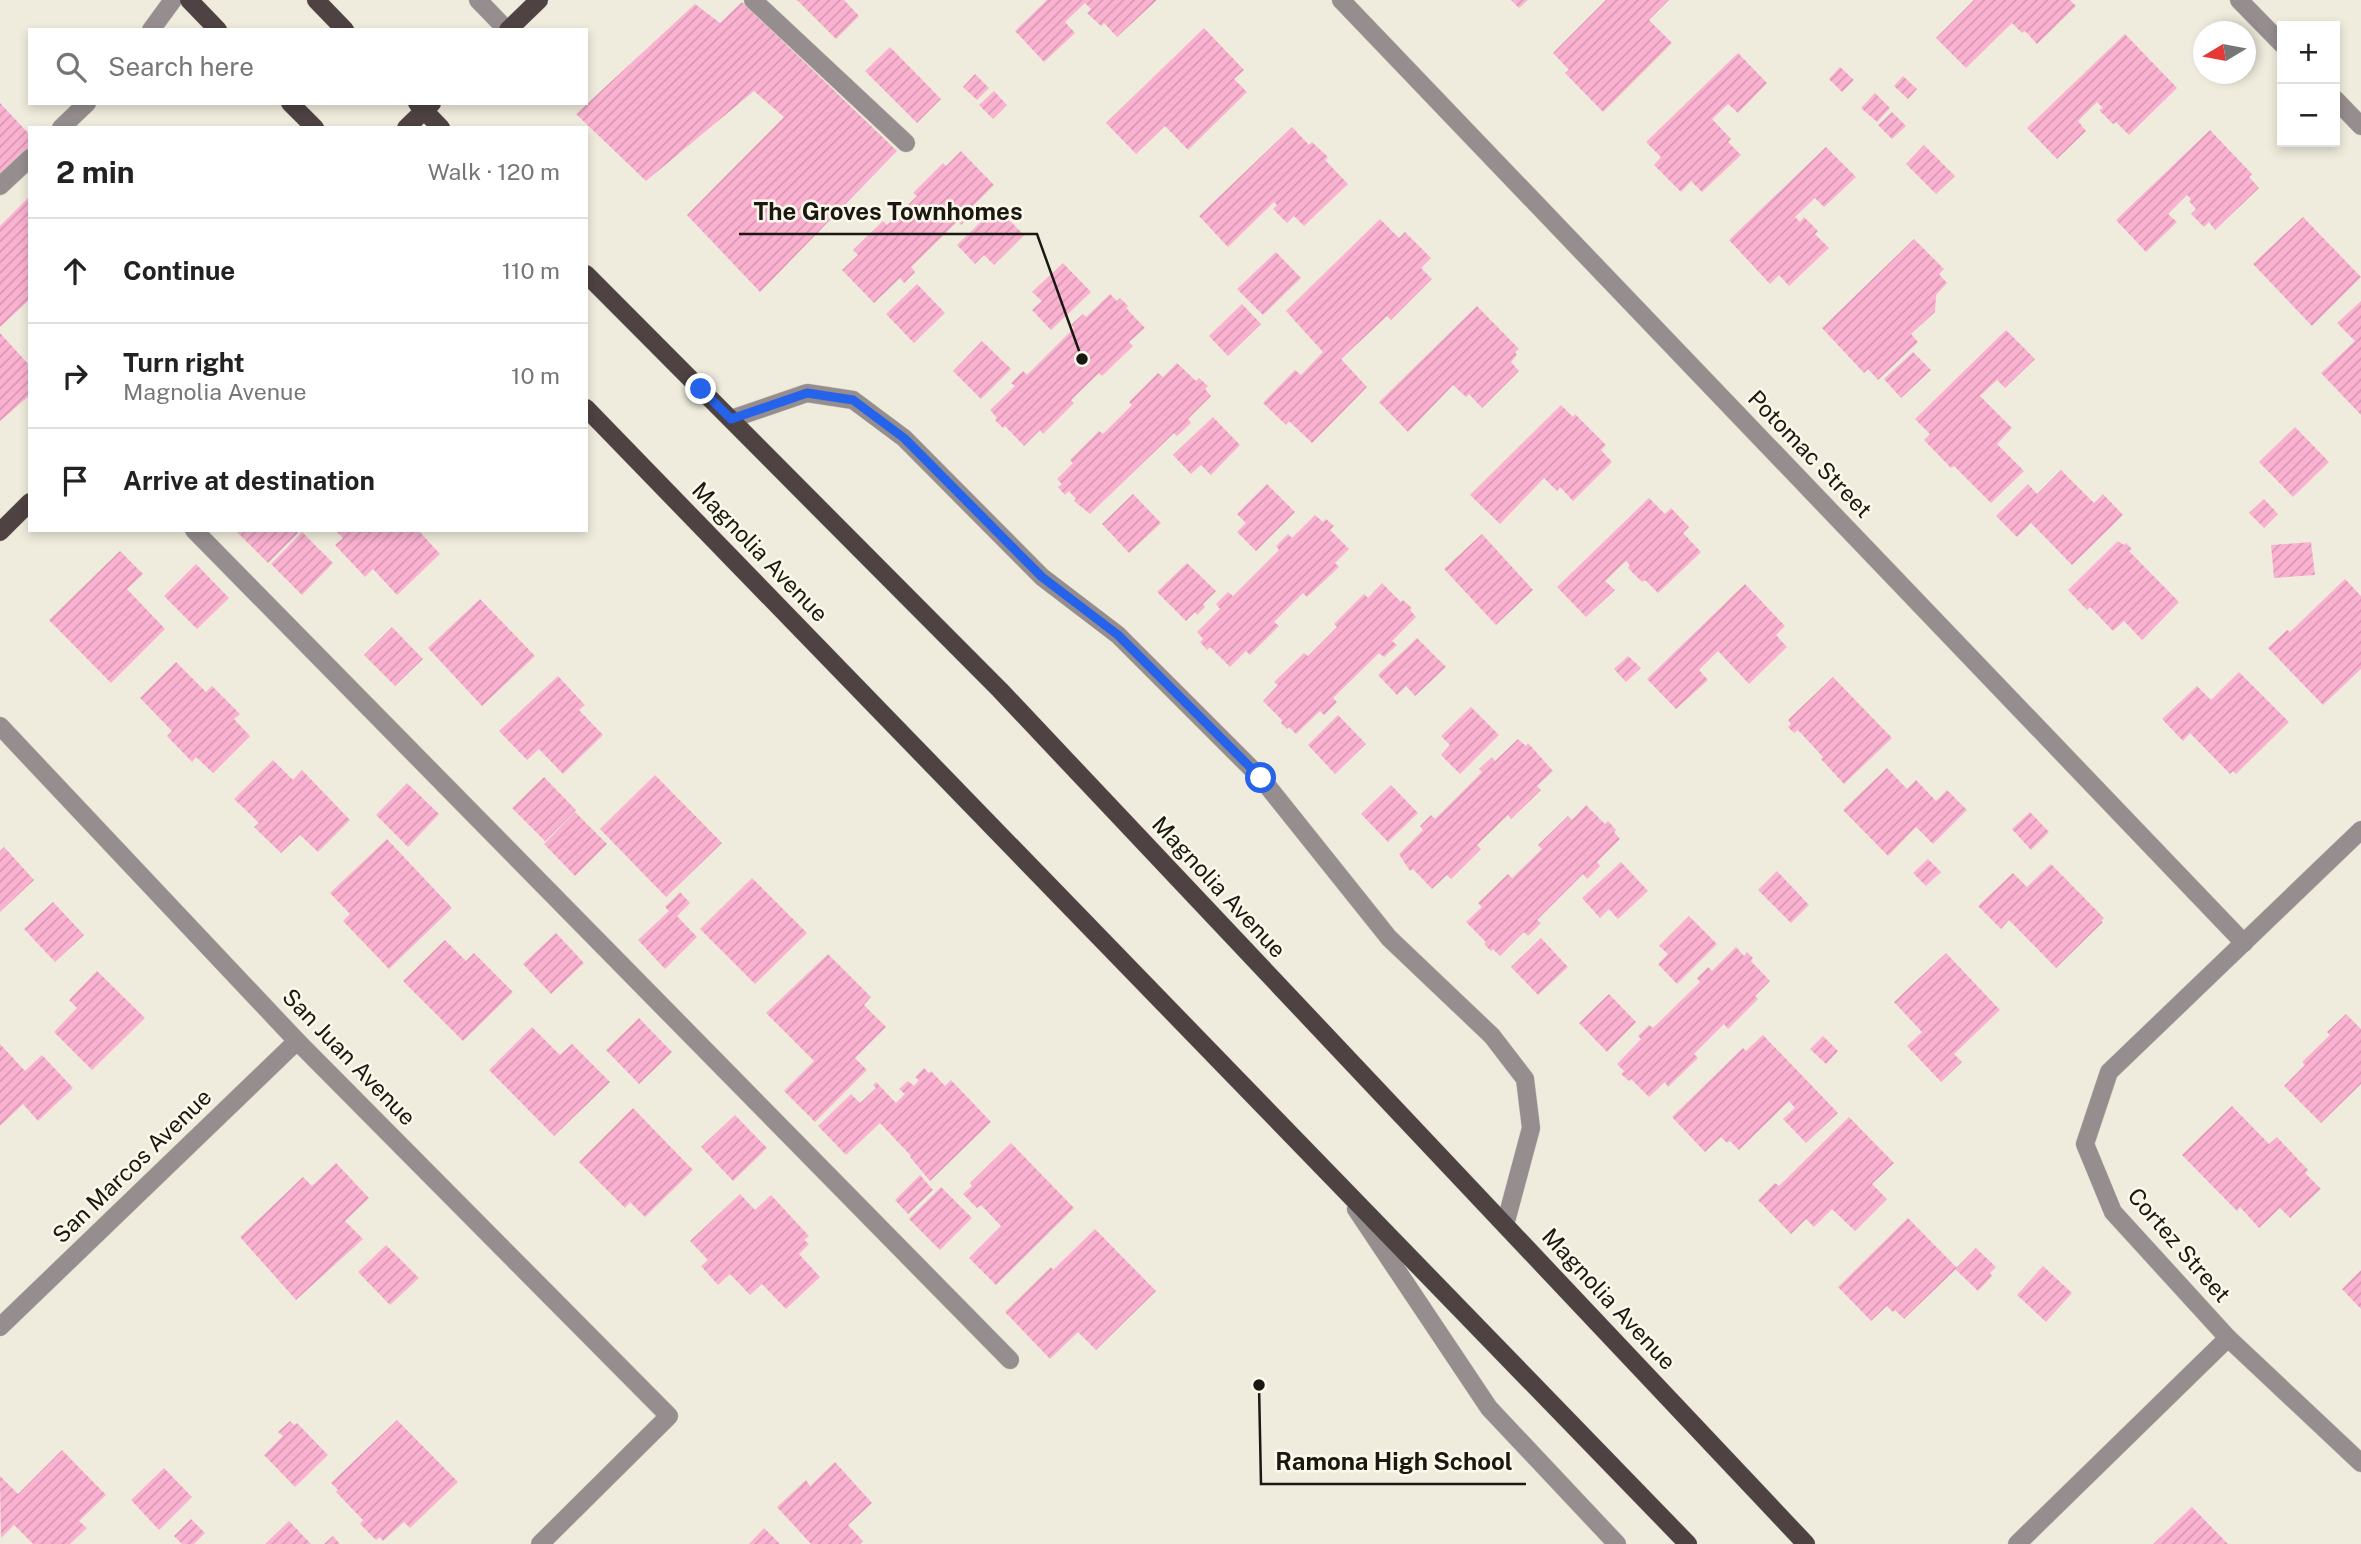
<!DOCTYPE html>
<html lang="en">
<head>
<meta charset="utf-8">
<style>
  body { margin:0; font-family:"Public Sans",sans-serif; background:#f2f2f2; color:#222 }
  .controls { position:absolute; right:21px; top:21px; display:grid; overflow:hidden; border-radius:0px; box-shadow:0 4px 10px #0003 }
  .controls button { width:63px; height:63px; display:grid; place-items:center; padding:0; border:0; border-bottom:2px solid #e0e0e0; background:#fff; color:#222; font:35px sans-serif }
  .compass { position:absolute; left:2193px; top:21px; width:63px; height:63px; border-radius:50%; background:#fff; box-shadow:0 4px 10px #0003; rotate:260deg }
  .stop { position:absolute; width:21px; height:21px; margin:-16px; border:5px solid #2563eb; border-radius:50%; background:#fff }
  .stop.end { background:#2563eb; border-color:#fff; box-shadow:0 2px 7px #0008 }
  .list { margin:0; padding:0; list-style:none }
  h2 { display:flex; justify-content:space-between; align-items:center; height:91px; margin:0; padding:0 28px; font-size:30px }
  h2 small { font-size:23px; font-weight:400; color:#767676 }
  .list li { display:grid; grid-template-columns:46px 1fr auto; gap:21px; align-items:center; box-sizing:border-box; height:105px; padding:0 28px; border-top:2px solid #e0e0e0 }
  .list b { display:block; font-size:26px; white-space:nowrap }
  .list p { margin:0; font-size:23px; white-space:nowrap; color:#767676 }
  .list em { font-size:23px; font-style:normal; color:#767676 }
  .icon { flex:none; width:38px; height:38px; fill:none; stroke:currentColor; stroke-width:2; stroke-linecap:round; stroke-linejoin:round }
  .map { position:relative; flex:none; width:2361px; height:1544px; overflow:hidden }
  .search { position:absolute; background:#fff; box-shadow:0 4px 10px #0003; left:28px; top:28px; width:560px; height:77px; display:flex; align-items:center; gap:18px; box-sizing:border-box; padding:0 24px; border-radius:0px; color:#767676; font-size:26px }
  .panel { position:absolute; background:#fff; box-shadow:0 4px 10px #0003; left:28px; top:126px; width:560px; height:406px; border-radius:0px }
  .map>svg:first-child { display:block }
  .building { fill:url(#building-hatch) }
  .lines { fill:none; stroke-linecap:round; stroke-linejoin:round }
  .minor-casing { stroke:#cecabd; stroke-width:19 }
  .major-casing { stroke:#cecabd; stroke-width:19 }
  .minor { stroke:#958d8e; stroke-width:18 }
  .major { stroke:#4e4243; stroke-width:18 }
  .route { stroke:#2563eb; stroke-width:9 }
  .labels { text-anchor:middle; stroke-width:5; stroke-linejoin:round; paint-order:stroke }
  .street-label { font-size:23px; fill:#191813; stroke:#fdf9ea }
  .leader { fill:none; stroke:#191813; stroke-width:2.5 }
  .callout-dot { fill:#191813; stroke:#fdf9ea; stroke-width:2.5 }
  .callout-label { font-size:24px; text-anchor:middle; font-weight:bold; fill:#191813; stroke:#fdf9ea; stroke-width:5; stroke-linejoin:round; paint-order:stroke }
</style>
</head>
<body>
<div class="map">
<svg width="2361" height="1544" viewBox="0 0 2361 1544">
  <defs>
    <pattern id="building-hatch" width="6" height="6" patternUnits="userSpaceOnUse" patternTransform="scale(1.75)"><rect width="6" height="6" fill="#fbb2d1"/><path d="M-1 1l2-2M0 6l6-6M5 7l2-2" fill="none" stroke="#d798b3"/></pattern>
  </defs>
  <rect width="100%" height="100%" fill="#f0ecdd"/>
  <g class="building">
    <polygon points="797,0 844,0 859,16 836,39"/>
    <polygon points="1047,0 1157,0 1117,37 1104,23 1101,26 1087,13 1091,9 1085,3 1065,22 1075,33 1044,62 1015,31"/>
    <polygon points="1511,0 1528,0 1519,8"/>
    <polygon points="1606,0 1669,0 1649,20 1672,43 1603,112 1565,73 1569,70 1553,53"/>
    <polygon points="1974,0 2070,0 2076,6 2037,44 2025,31 2022,33 2012,23 1966,68 1936,38"/>
    <polygon points="742,2 897,151 760,292 687,215 784,117 754,91 646,181 576,114 695,4 720,23"/>
    <polygon points="1204,28 1244,70 1234,79 1247,92 1188,150 1165,126 1136,154 1106,123"/>
    <polygon points="2125,34 2177,88 2129,135 2116,122 2113,124 2099,110 2103,108 2097,102 2078,121 2086,131 2057,159 2027,128"/>
    <polygon points="890,47 941,99 917,123 865,71"/>
    <polygon points="1738,53 1767,83 1738,113 1728,104 1712,119 1731,139 1728,142 1741,155 1702,192 1691,181 1681,192 1654,165 1661,157 1646,142"/>
    <polygon points="1840,67 1854,80 1842,92 1829,79"/>
    <polygon points="975,74 989,88 977,100 963,87"/>
    <polygon points="1903,76 1917,89 1908,99 1894,86"/>
    <polygon points="994,91 1007,105 993,119 979,105"/>
    <polygon points="1875,93 1890,108 1877,122 1861,108"/>
    <polygon points="0,103 30,135 30,151 0,180"/>
    <polygon points="1892,112 1906,126 1892,139 1878,125"/>
    <polygon points="1292,127 1309,145 1312,142 1328,157 1325,160 1348,184 1304,226 1294,216 1287,223 1273,209 1277,205 1274,202 1228,247 1199,216"/>
    <polygon points="2210,130 2252,174 2249,177 2259,188 2215,230 2209,222 2204,227 2191,214 2196,209 2189,201 2191,199 2187,195 2168,214 2177,222 2146,252 2116,220"/>
    <polygon points="1924,145 1955,176 1936,194 1906,164"/>
    <polygon points="1826,147 1856,177 1824,207 1815,198 1795,217 1800,222 1804,217 1818,231 1815,234 1829,248 1789,286 1779,275 1770,284 1729,240"/>
    <polygon points="961,151 994,185 970,209 974,212 961,225 958,221 911,267 915,272 904,283 900,278 874,303 842,270 858,255 853,250 883,221 887,225 917,196 913,193 943,163 946,166"/>
    <polygon points="30,196 30,299 0,327 0,226"/>
    <polygon points="996,207 1024,235 994,265 984,255 975,264 957,245"/>
    <polygon points="2303,217 2361,277 2312,326 2253,264"/>
    <polygon points="1380,219 1399,238 1405,232 1431,258 1421,268 1432,279 1391,320 1387,316 1341,359 1367,387 1312,443 1289,421 1286,425 1263,403 1295,370 1301,375 1323,352 1286,311"/>
    <polygon points="1914,239 1944,269 1939,274 1947,283 1936,295 1935,312 1911,334 1918,342 1878,380 1868,369 1864,373 1822,328"/>
    <polygon points="1276,252 1301,278 1263,315 1237,289"/>
    <polygon points="1063,263 1091,292 1051,330 1032,310 1042,301 1032,292"/>
    <polygon points="917,284 945,313 914,343 886,314"/>
    <polygon points="1110,294 1117,301 1120,298 1128,306 1126,308 1145,328 1129,342 1133,346 1102,376 1099,373 1071,400 1074,403 1043,434 1040,430 1024,446 1005,426 1003,428 995,420 997,418 990,410 1015,386 1011,383 1023,371 1027,375 1074,328 1071,325 1083,314 1086,317"/>
    <polygon points="2361,301 2361,415 2321,373 2355,341 2337,323"/>
    <polygon points="1242,304 1261,324 1228,356 1209,336"/>
    <polygon points="1477,306 1519,349 1515,352 1517,355 1511,362 1519,371 1482,408 1469,394 1466,397 1453,385 1408,432 1379,402"/>
    <polygon points="2006,330 2035,359 2005,388 1997,380 1980,396 2012,428 1997,444 2024,471 1991,503 1954,466 1951,468 1924,440 1930,434 1915,419"/>
    <polygon points="0,333 30,366 30,395 0,421"/>
    <polygon points="982,341 1011,369 981,399 953,371"/>
    <polygon points="1913,352 1931,370 1901,398 1884,379"/>
    <polygon points="1177,363 1196,381 1199,378 1208,386 1205,389 1211,396 1188,419 1191,423 1177,436 1174,433 1090,514 1074,501 1076,499 1069,491 1065,495 1058,487 1062,484 1057,479 1073,463 1070,460 1099,431 1103,434 1132,405 1129,402 1158,373 1163,377"/>
    <polygon points="1561,405 1573,417 1575,414 1606,445 1601,450 1612,462 1573,501 1560,487 1557,491 1544,478 1500,524 1470,495"/>
    <polygon points="1213,417 1240,445 1211,475 1201,465 1191,474 1173,455"/>
    <polygon points="2295,427 2329,462 2293,497 2259,462"/>
    <polygon points="2061,470 2094,503 2103,494 2123,515 2072,565 2031,523 2017,537 1996,516 2028,484 2037,494"/>
    <polygon points="1267,484 1295,512 1256,551 1237,532 1246,523 1237,514"/>
    <polygon points="1133,494 1161,523 1129,553 1102,524"/>
    <polygon points="1649,498 1665,514 1671,508 1689,527 1683,533 1701,552 1658,593 1645,580 1642,582 1628,568 1630,565 1626,561 1605,581 1615,590 1586,617 1557,587"/>
    <polygon points="2264,499 2278,514 2264,528 2249,513"/>
    <polygon points="1315,515 1323,522 1326,519 1334,526 1330,530 1349,549 1335,563 1339,567 1307,597 1303,593 1274,622 1279,626 1250,655 1246,651 1230,667 1210,647 1207,650 1200,642 1203,639 1197,632 1220,609 1216,604 1228,592 1233,596 1279,550 1276,546 1288,534 1292,538"/>
    <polygon points="238,530 296,530 298,533 268,563 237,532"/>
    <polygon points="335,530 418,530 440,554 397,595 373,569 365,577 335,545 343,538"/>
    <polygon points="302,532 333,563 302,595 271,564"/>
    <polygon points="1482,534 1533,590 1496,625 1444,569"/>
    <polygon points="2118,541 2124,545 2126,543 2132,549 2129,551 2179,602 2142,640 2124,621 2113,631 2090,607 2087,610 2068,590"/>
    <polygon points="2311,542 2315,575 2274,578 2271,545"/>
    <polygon points="120,551 143,574 127,589 165,629 111,683 49,620"/>
    <polygon points="1187,563 1216,591 1203,604 1205,607 1197,615 1195,612 1186,621 1157,592"/>
    <polygon points="196,564 229,598 197,629 164,596"/>
    <polygon points="2345,579 2361,596 2361,669 2323,705 2268,648 2287,630 2290,632"/>
    <polygon points="1382,583 1401,602 1403,600 1412,608 1410,610 1416,617 1392,641 1397,645 1384,657 1379,653 1333,698 1337,702 1324,715 1320,711 1296,734 1289,727 1287,729 1281,723 1282,720 1263,701 1278,685 1274,682 1304,653 1308,656 1337,627 1334,624 1364,594 1368,598"/>
    <polygon points="1745,584 1785,626 1776,635 1787,647 1749,684 1718,651 1699,670 1708,680 1676,709 1647,679"/>
    <polygon points="480,599 535,656 482,706 428,648"/>
    <polygon points="392,627 423,659 395,686 364,655"/>
    <polygon points="1417,638 1446,667 1415,696 1406,686 1397,695 1378,675"/>
    <polygon points="1628,656 1641,668 1626,682 1614,669"/>
    <polygon points="176,662 206,692 212,686 240,714 234,719 250,736 213,773 196,757 192,762 167,736 172,731 140,698"/>
    <polygon points="2239,672 2289,722 2236,774 2233,771 2230,774 2190,733 2183,741 2162,719 2197,686 2211,700"/>
    <polygon points="558,676 585,705 579,710 603,735 563,774 539,749 527,760 499,731"/>
    <polygon points="1833,677 1892,738 1844,784 1821,759 1823,757 1798,730 1794,733 1788,727 1791,724 1788,720"/>
    <polygon points="1471,707 1499,735 1460,774 1441,755 1450,745 1441,736"/>
    <polygon points="1338,715 1366,744 1335,774 1308,745"/>
    <polygon points="1518,739 1526,746 1528,743 1553,771 1537,786 1541,790 1511,819 1508,815 1477,845 1481,849 1451,879 1447,875 1432,889 1413,869 1410,871 1399,854 1423,830 1420,826 1431,815 1435,819 1482,772 1479,769 1492,757 1495,761"/>
    <polygon points="273,760 293,780 302,770 350,820 318,852 300,835 281,853 254,827 259,823 234,799"/>
    <polygon points="1887,768 1907,789 1916,780 1936,801 1947,790 1967,810 1933,844 1916,827 1888,856 1843,810"/>
    <polygon points="655,775 722,843 666,897 600,829"/>
    <polygon points="544,777 576,810 545,841 512,808"/>
    <polygon points="407,783 439,814 408,847 376,815"/>
    <polygon points="1391,785 1418,813 1388,842 1361,814"/>
    <polygon points="1586,805 1605,824 1608,821 1616,830 1614,832 1620,839 1597,862 1600,866 1587,879 1583,874 1537,920 1541,923 1528,936 1524,932 1500,956 1493,949 1491,951 1484,944 1486,942 1466,922 1482,907 1478,903 1508,874 1512,878 1542,849 1538,845 1568,816 1572,820"/>
    <polygon points="575,812 607,844 575,876 544,844"/>
    <polygon points="2030,812 2049,832 2031,850 2012,829"/>
    <polygon points="387,839 452,908 389,969 343,921 350,914 330,893"/>
    <polygon points="4,847 34,880 0,912 0,851"/>
    <polygon points="1928,859 1941,872 1926,886 1913,873"/>
    <polygon points="1621,862 1648,891 1618,919 1609,909 1600,918 1582,898"/>
    <polygon points="2051,864 2104,918 2101,921 2103,922 2056,968 2009,920 2001,929 1978,906 2013,873 2027,887"/>
    <polygon points="1777,871 1809,905 1791,923 1758,890"/>
    <polygon points="752,878 807,933 755,984 700,929"/>
    <polygon points="680,892 690,903 677,916 697,937 665,969 638,940 669,911 665,907"/>
    <polygon points="53,902 84,935 55,962 24,929"/>
    <polygon points="1689,916 1717,944 1677,984 1658,964 1668,954 1659,946"/>
    <polygon points="556,933 584,963 551,994 523,964"/>
    <polygon points="1541,938 1568,967 1538,995 1511,967"/>
    <polygon points="445,940 466,961 474,953 513,992 463,1041 403,981"/>
    <polygon points="1736,947 1744,956 1747,952 1753,958 1751,961 1770,981 1755,996 1758,999 1728,1029 1724,1024 1694,1054 1698,1058 1668,1087 1665,1082 1649,1097 1631,1079 1629,1081 1621,1074 1624,1071 1617,1064 1641,1039 1638,1036 1649,1025 1653,1028 1700,982 1697,978 1708,967 1712,971"/>
    <polygon points="1946,953 2000,1010 1954,1054 1962,1062 1941,1082 1907,1046 1922,1032 1894,1002"/>
    <polygon points="828,954 871,997 864,1005 886,1027 855,1058 867,1070 815,1122 784,1091 814,1061 766,1013"/>
    <polygon points="97,971 145,1018 92,1070 54,1032 77,1008 69,1000"/>
    <polygon points="1609,994 1636,1022 1607,1052 1579,1023"/>
    <polygon points="2346,1014 2361,1029 2361,1084 2321,1123 2284,1086 2305,1065 2302,1062 2330,1035 2327,1032"/>
    <polygon points="639,1018 672,1052 639,1084 606,1050"/>
    <polygon points="532,1027 560,1055 572,1044 610,1082 554,1136 489,1070"/>
    <polygon points="1763,1035 1838,1113 1806,1143 1783,1119 1795,1108 1789,1101 1739,1150 1730,1141 1727,1143 1721,1137 1705,1152 1672,1117 1743,1048 1746,1051"/>
    <polygon points="1823,1036 1838,1051 1826,1064 1810,1049"/>
    <polygon points="0,1044 25,1071 42,1055 73,1088 38,1121 23,1104 0,1126"/>
    <polygon points="924,1068 929,1073 931,1071 945,1086 951,1080 991,1122 930,1181 910,1157 911,1156 880,1123 846,1155 818,1126 851,1094 860,1103 876,1088 873,1085 876,1082 896,1103 905,1094 899,1089 908,1081 914,1086 919,1080 915,1077"/>
    <polygon points="2232,1106 2269,1144 2277,1137 2308,1170 2305,1173 2321,1189 2290,1218 2280,1208 2259,1228 2240,1207 2237,1211 2182,1155"/>
    <polygon points="633,1108 693,1170 645,1217 630,1202 625,1208 579,1162"/>
    <polygon points="735,1115 767,1148 733,1181 701,1147"/>
    <polygon points="1849,1117 1894,1163 1872,1184 1887,1199 1855,1231 1832,1209 1814,1227 1806,1219 1791,1234 1758,1200 1775,1183 1779,1186"/>
    <polygon points="1011,1143 1074,1208 996,1285 969,1258 1001,1226 981,1205 977,1208 963,1194 972,1186 970,1183"/>
    <polygon points="336,1163 369,1198 345,1221 363,1239 296,1300 240,1237 303,1177 312,1186"/>
    <polygon points="920,1175 933,1190 908,1214 895,1200"/>
    <polygon points="941,1187 972,1218 940,1250 909,1219"/>
    <polygon points="740,1194 755,1210 771,1195 809,1236 804,1240 809,1244 799,1254 820,1277 786,1309 762,1284 750,1295 730,1274 718,1285 701,1266 708,1260 690,1241"/>
    <polygon points="1908,1218 1957,1268 1904,1319 1895,1310 1893,1312 1887,1306 1871,1321 1838,1287"/>
    <polygon points="1095,1229 1156,1291 1096,1350 1078,1332 1050,1359 1005,1312 1051,1267 1053,1270"/>
    <polygon points="386,1245 419,1278 390,1305 358,1272"/>
    <polygon points="1976,1248 1996,1267 1990,1273 1992,1276 1978,1291 1955,1269"/>
    <polygon points="2043,1266 2072,1293 2046,1322 2017,1295"/>
    <polygon points="2361,1270 2361,1309 2342,1289"/>
    <polygon points="397,1420 458,1482 410,1528 404,1522 383,1541 380,1537 376,1540 360,1524 363,1520 336,1492 338,1490 331,1483"/>
    <polygon points="290,1421 294,1425 297,1423 328,1455 295,1487 264,1455 283,1436 278,1432"/>
    <polygon points="62,1450 106,1495 79,1521 87,1528 70,1544 33,1544 14,1525 1,1538 0,1476 18,1494"/>
    <polygon points="835,1462 872,1503 848,1525 863,1541 860,1544 811,1544 777,1507 806,1480 810,1486"/>
    <polygon points="164,1468 192,1497 159,1530 131,1500"/>
    <polygon points="2192,1507 2228,1544 2153,1544"/>
    <polygon points="191,1519 205,1533 194,1544 182,1544 174,1536"/>
    <polygon points="289,1521 311,1544 265,1544"/>
    <polygon points="764,1528 780,1544 749,1544"/>
    <polygon points="333,1536 340,1544 324,1544"/>
  </g>
  <g class="lines">
    <g class="minor-casing">
      <g id="minor">
        <polyline points="478,0 507,30"/>
        <polyline points="753,0 906,143"/>
        <polyline points="1341,0 2244,943"/>
        <polyline points="2239,0 2282,44"/>
        <polyline points="151,30 173,0"/>
        <polyline points="2335,99 2361,126"/>
        <polyline points="61,128 87,103"/>
        <polyline points="0,186 30,158"/>
        <polyline points="731,419 807,393 853,400 904,438 1042,577 1118,635 1261,778 1389,938 1492,1036 1525,1079 1531,1128 1505,1225"/>
        <polyline points="194,530 1010,1360"/>
        <polyline points="0,726 297,1041 669,1416 540,1544"/>
        <polyline points="2361,830 2109,1072 2085,1144 2113,1212 2228,1338 2361,1463"/>
        <polyline points="1356,1209 1489,1408 1617,1544"/>
        <polyline points="0,1327 297,1041"/>
        <polyline points="2017,1544 2228,1338"/>
      </g>
    </g>
    <g class="major-casing">
      <g id="major">
        <polyline points="189,0 218,30"/>
        <polyline points="316,0 345,30"/>
        <polyline points="508,30 539,0"/>
        <polyline points="290,103 315,128"/>
        <polyline points="417,103 441,128"/>
        <polyline points="406,128 432,103"/>
        <polyline points="586,274 1000,690 1806,1544"/>
        <polyline points="586,408 1688,1544"/>
        <polyline points="0,532 30,502"/>
      </g>
    </g>
    <use href="#minor" class="minor"/>
    <use href="#major" class="major"/>
  </g>
  <g class="lines">
    <polyline class="route" points="701,389 731,419 807,393 853,400 904,438 1042,577 1118,635 1261,778"/>
  </g>
  <g class="labels">
    <g class="street-label">
      <text transform="translate(1810 454) rotate(46)" y="8">Potomac Street</text>
      <text transform="translate(760 552) rotate(46)" y="8">Magnolia Avenue</text>
      <text transform="translate(1219 887) rotate(47)" y="8">Magnolia Avenue</text>
      <text transform="translate(349 1057) rotate(46)" y="8">San Juan Avenue</text>
      <text transform="translate(132 1166) rotate(-44)" y="8">San Marcos Avenue</text>
      <text transform="translate(2179 1245) rotate(49)" y="8">Cortez Street</text>
      <text transform="translate(1609 1299) rotate(47)" y="8">Magnolia Avenue</text>
    </g>
  </g>
  <path class="leader" d="M1082 359L1037 234H739M1259 1385L1261 1484H1526"/>
  <g class="callout-dot">
    <circle cx="1082" cy="359" r="7"/>
    <circle cx="1259" cy="1385" r="7"/>
  </g>
  <g class="callout-label">
    <text x="888" y="220">The Groves Townhomes</text>
    <text x="1394" y="1470">Ramona High School</text>
  </g>
</svg>
<div class="controls">
<button>+</button>
<button>−</button>
</div>
<svg class="compass" viewBox="-18 -18 36 36"><path d="M0-13l5 13h-10z" fill="#e53935"/><path d="M0 13l5-13h-10z" fill="#767676"/></svg>
<div class="stop" style="left:1261px;top:778px"></div>
<div class="stop end" style="left:701px;top:389px"></div>
<div class="search"><svg class="icon" aria-label="search" viewBox="0 0 24 24"><circle cx="10" cy="10" r="6"/><path d="M15 15l6 6"/></svg>Search here</div>
<section class="panel">
<h2>2 min<small>Walk · 120 m</small></h2>
<ul class="list">
<li><svg class="icon" aria-label="ahead" viewBox="0 0 24 24"><path d="M12 20V5M6 11l6-6 6 6"/></svg><div><b>Continue</b></div><em>110 m</em></li>
<li><svg class="icon" aria-label="right" viewBox="0 0 24 24"><path d="M7 20v-9h11M14 6l5 5-5 5"/></svg><div><b>Turn right</b><p>Magnolia Avenue</p></div><em>10 m</em></li>
<li><svg class="icon" aria-label="arrive" viewBox="0 0 24 24"><path d="M6 21V4h12l-3 4 3 4H6"/></svg><div><b>Arrive at destination</b></div></li>
</ul>
</section>
</div>
</body>
</html>
